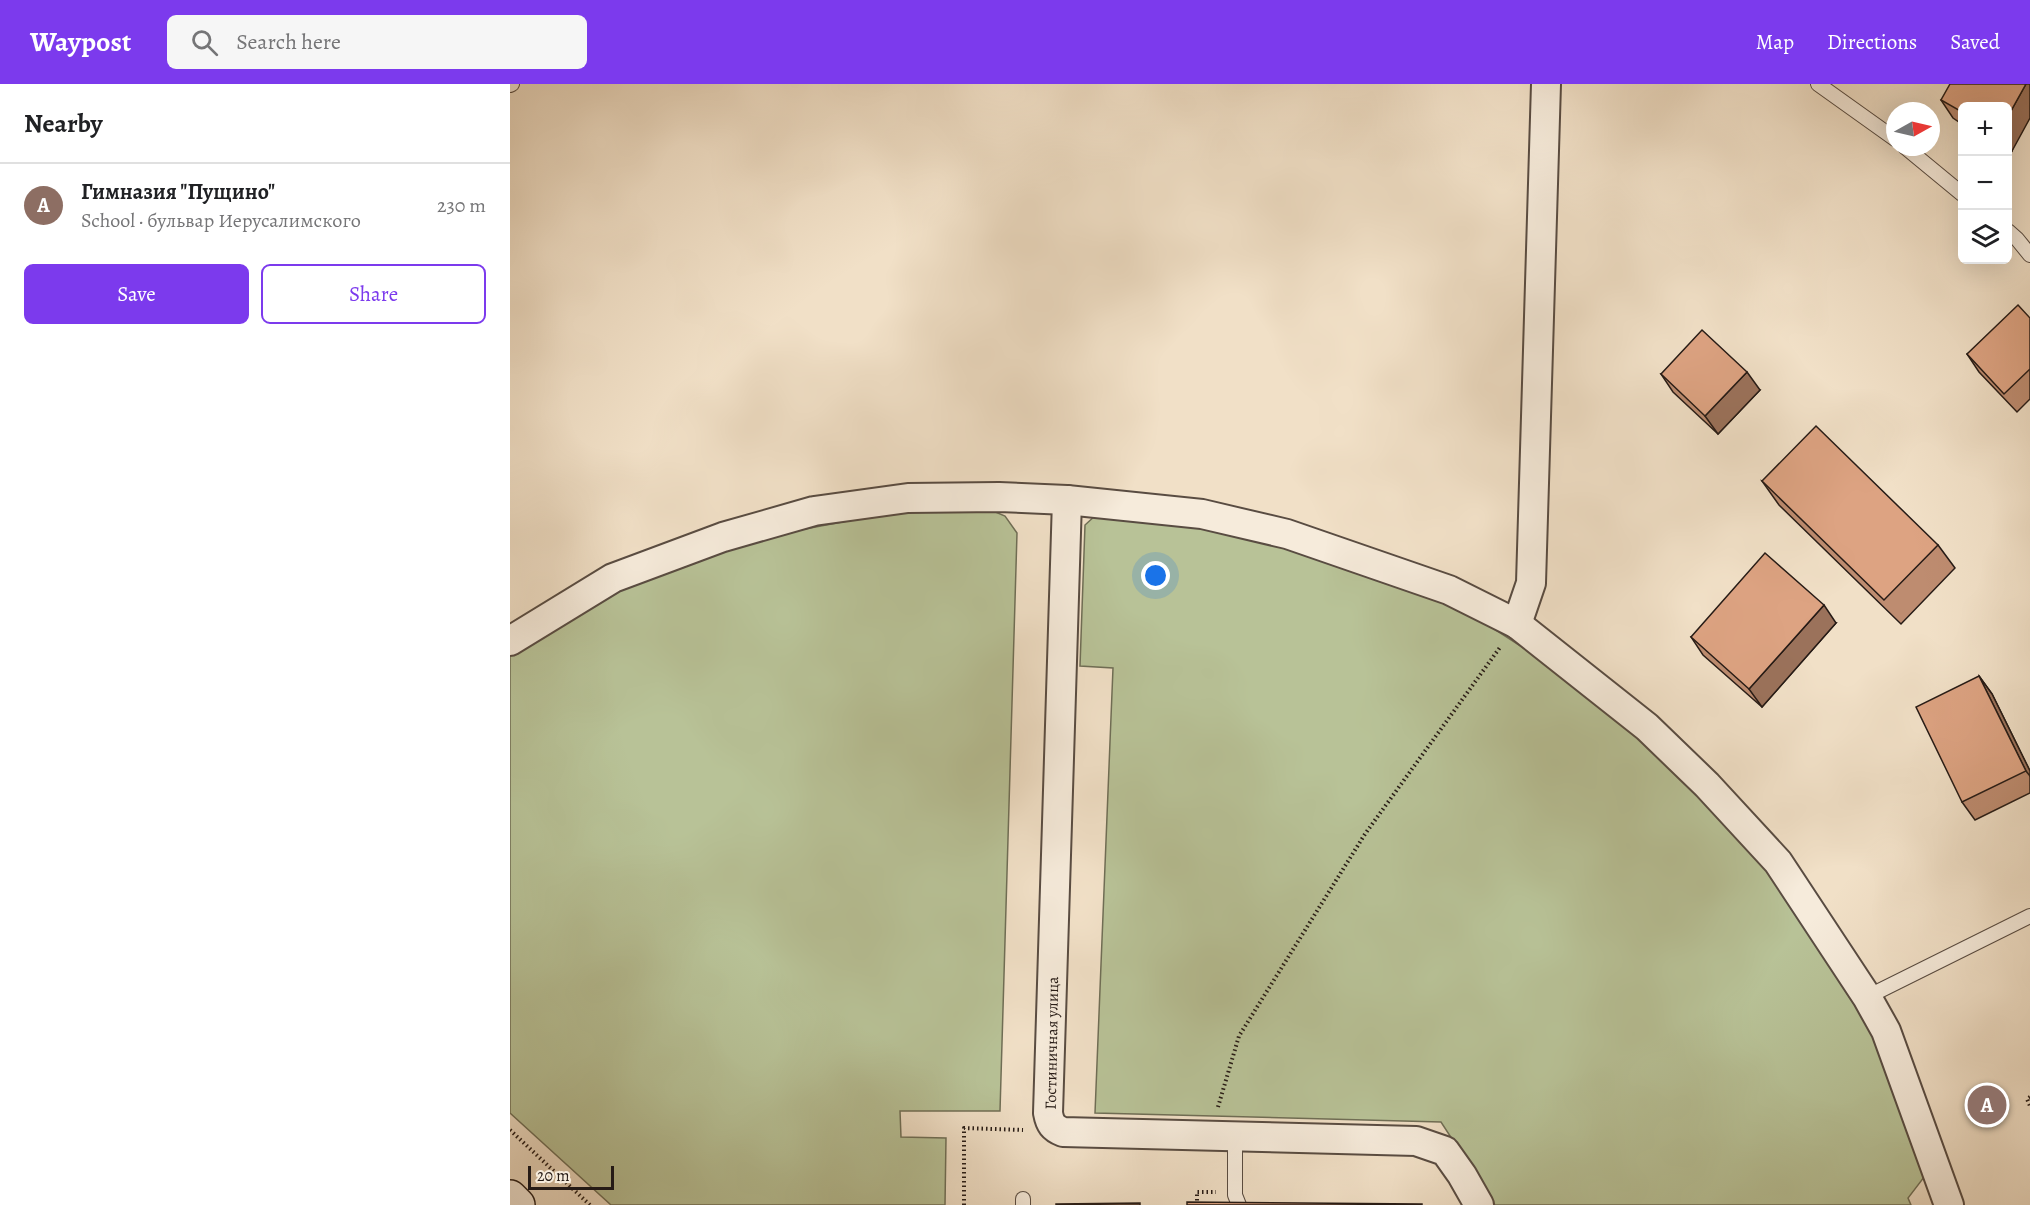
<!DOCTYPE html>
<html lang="en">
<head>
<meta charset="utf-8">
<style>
  body { margin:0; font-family:Alegreya,serif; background:#f6f6f6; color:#202124 }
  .controls { position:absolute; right:18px; top:18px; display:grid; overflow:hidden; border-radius:9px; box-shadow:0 6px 24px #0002 }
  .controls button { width:54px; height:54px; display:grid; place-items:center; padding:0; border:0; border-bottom:2px solid #e0e0e0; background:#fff; color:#202124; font:30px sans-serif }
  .compass { position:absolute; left:1376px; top:18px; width:54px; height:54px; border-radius:50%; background:#fff; box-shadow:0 6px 24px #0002; rotate:82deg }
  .scale { position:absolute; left:18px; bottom:15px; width:86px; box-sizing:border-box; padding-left:6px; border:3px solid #261b16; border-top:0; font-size:16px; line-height:21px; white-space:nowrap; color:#261b16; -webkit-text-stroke:4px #f6ebdb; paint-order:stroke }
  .you { position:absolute; left:646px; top:492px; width:21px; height:21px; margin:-15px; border:4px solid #fff; border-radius:50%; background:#1a73e8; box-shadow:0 0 0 9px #1a73e833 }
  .badge { display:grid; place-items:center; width:39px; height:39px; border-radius:50%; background:#7c3aed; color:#fff; font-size:20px; font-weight:700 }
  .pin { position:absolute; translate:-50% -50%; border:3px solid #fff; box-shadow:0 2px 6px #0006 }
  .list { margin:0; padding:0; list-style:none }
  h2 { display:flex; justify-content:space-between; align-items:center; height:78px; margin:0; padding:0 24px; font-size:26px }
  h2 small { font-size:20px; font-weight:400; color:#757577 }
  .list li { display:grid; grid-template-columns:39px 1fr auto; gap:18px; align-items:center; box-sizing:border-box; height:84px; padding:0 24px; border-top:2px solid #e0e0e0 }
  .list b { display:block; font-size:22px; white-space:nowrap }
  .list p { margin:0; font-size:20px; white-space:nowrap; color:#757577 }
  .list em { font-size:20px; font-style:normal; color:#757577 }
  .actions { display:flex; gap:12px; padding:18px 24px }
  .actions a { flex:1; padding:14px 0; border:2px solid #7c3aed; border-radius:9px; text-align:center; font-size:21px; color:#7c3aed }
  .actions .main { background:#7c3aed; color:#fff }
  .icon { flex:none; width:33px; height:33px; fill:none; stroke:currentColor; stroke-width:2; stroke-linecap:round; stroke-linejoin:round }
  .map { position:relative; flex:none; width:1520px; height:1121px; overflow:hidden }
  header { display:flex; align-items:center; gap:36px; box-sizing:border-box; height:84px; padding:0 30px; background:#7c3aed; color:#fff }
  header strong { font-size:28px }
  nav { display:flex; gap:33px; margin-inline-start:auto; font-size:21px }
  .search { width:420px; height:54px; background:#f6f6f6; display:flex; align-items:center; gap:15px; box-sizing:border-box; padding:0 21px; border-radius:9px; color:#757577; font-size:22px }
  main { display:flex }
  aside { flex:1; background:#fff }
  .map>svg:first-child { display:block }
  .green { fill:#b8c297; stroke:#6f6e56; stroke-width:1.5 }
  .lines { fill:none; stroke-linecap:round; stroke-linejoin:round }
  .lane-casing { stroke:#594c42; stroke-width:16 }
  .street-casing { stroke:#594c42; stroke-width:32 }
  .secondary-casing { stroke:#261b16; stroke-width:36 }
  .path { stroke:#261b16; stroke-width:4; stroke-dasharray:1.5 3; stroke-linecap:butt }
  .lane { stroke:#f6ebdb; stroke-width:14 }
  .street { stroke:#f6ebdb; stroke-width:28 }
  .secondary { stroke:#f6ebdb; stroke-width:33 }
  .wall { fill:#be8c70; stroke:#261b16; stroke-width:1.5 }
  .shaded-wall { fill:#9b725b; stroke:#261b16; stroke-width:1.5 }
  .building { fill:#dda382; stroke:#261b16; stroke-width:1.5 }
  .labels { text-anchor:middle; stroke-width:4.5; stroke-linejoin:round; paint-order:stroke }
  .street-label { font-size:16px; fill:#261b16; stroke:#f6ebdb }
</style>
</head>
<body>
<header>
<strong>Waypost</strong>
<div class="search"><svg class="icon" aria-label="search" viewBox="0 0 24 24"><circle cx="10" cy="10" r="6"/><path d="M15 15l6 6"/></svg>Search here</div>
<nav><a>Map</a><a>Directions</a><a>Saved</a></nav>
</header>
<main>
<aside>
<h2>Nearby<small></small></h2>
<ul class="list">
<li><span class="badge" style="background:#8d6e63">A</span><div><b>Гимназия &quot;Пущино&quot;</b><p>School · бульвар Иерусалимского</p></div><em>230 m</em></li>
</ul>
<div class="actions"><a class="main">Save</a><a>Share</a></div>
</aside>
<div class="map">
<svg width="1520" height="1121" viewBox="0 0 1520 1121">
  <rect width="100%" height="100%" fill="#f1e0c7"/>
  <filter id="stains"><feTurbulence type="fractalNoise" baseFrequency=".00333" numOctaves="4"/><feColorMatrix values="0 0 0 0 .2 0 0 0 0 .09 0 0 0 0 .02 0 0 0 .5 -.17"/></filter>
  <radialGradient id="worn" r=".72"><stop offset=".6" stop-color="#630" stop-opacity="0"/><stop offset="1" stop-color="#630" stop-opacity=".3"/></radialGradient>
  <g class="green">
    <polygon points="476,424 495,432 507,449 490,1027 390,1027 391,1053 436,1054 435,1121 101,1121 0,1029 0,570 110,502 252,453 391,427"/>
    <polygon points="587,430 692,442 769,457 938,515 1058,593 1147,664 1243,764 1362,948 1418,1088 1398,1114 1401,1121 985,1121 931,1038 585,1029 603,584 570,582 575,441"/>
  </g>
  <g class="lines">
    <g class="lane-casing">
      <g id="lane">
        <polyline points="1308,0 1385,55"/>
        <polyline points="0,1 2,0"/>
        <polyline points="1395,63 1452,110"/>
        <polyline points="1498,147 1507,155 1520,171"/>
        <polyline points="1357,913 1520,832"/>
        <polyline points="725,1053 725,1111 729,1121"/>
        <polyline points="513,1121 513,1115"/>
      </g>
    </g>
    <g class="street-casing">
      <g id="street">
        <path d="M557 416 538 1029C540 1040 543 1044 553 1048L906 1057 935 1067 952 1091 969 1121"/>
        <polyline points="1007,540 1021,499 1036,0"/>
        <polyline points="0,557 103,494 213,453 304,427 398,414 489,413 557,416 692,430 777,450 939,506 1007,540 1137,643 1197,701 1268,778 1357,913 1376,947 1439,1121"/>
      </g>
    </g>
    <g class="secondary-casing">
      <polyline id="secondary" points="0,1113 8,1121"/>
    </g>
    <g class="path">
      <polyline points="1520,1013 1517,1015 1520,1022"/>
      <polyline points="708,1023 729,952 855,750 991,562"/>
      <polyline points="0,1046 80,1121"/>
      <polyline points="454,1121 454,1044 513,1046"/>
      <polyline points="687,1121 687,1108 706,1108"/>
    </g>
    <use href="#lane" class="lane"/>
    <use href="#street" class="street"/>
    <use href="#secondary" class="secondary"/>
  </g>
  <g class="wall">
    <polygon points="1520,0 1502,67 1497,64 1497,22 1452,22 1452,40 1443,34 1431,16"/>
    <polygon points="1520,234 1520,315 1507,328 1469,288 1457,270"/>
    <polygon points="1151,290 1250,306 1208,350 1163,308"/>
    <polygon points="1252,397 1428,461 1445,484 1391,540 1269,421"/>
    <polygon points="1326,539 1252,623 1193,571 1181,553"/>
    <polygon points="1469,592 1482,610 1520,687 1520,709 1465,736 1452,718"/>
  </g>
  <g class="shaded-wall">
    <polygon points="1516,0 1520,0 1520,34 1502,67 1497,61 1497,34"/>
    <polygon points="1237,288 1250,306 1208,350 1195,332"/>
    <polygon points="1314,521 1326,539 1252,623 1239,605"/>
    <polygon points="1469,592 1482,610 1520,687 1520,692 1516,687"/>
  </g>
  <g class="building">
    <polygon points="1440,0 1516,0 1497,34 1497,22 1452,22 1452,28 1431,16"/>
    <polygon points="1508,221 1520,234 1520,285 1494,310 1457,270"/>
    <polygon points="1192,246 1237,288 1195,332 1151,290"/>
    <polygon points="1306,342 1428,461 1374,516 1252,397"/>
    <polygon points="1255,469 1314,521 1239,605 1181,553"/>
    <polygon points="1469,592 1516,687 1452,718 1406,623"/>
    <polygon points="677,1118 912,1120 912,1121 677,1121"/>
    <polygon points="630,1119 630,1121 546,1121 546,1120"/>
  </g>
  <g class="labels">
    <g class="street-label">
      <text transform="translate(541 959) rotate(-89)" y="6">Гостиничная улица</text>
    </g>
  </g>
  <rect width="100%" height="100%" filter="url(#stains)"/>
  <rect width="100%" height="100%" fill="url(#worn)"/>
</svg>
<div class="controls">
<button>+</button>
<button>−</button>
<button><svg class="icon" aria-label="layers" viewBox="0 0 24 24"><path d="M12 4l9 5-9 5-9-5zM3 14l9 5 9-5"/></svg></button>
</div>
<svg class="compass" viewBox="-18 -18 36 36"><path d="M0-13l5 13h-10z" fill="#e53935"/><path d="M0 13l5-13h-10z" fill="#757577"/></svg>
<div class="scale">20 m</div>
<div class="you"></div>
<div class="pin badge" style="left:1477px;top:1021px;background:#8d6e63">A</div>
</div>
</main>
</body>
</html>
